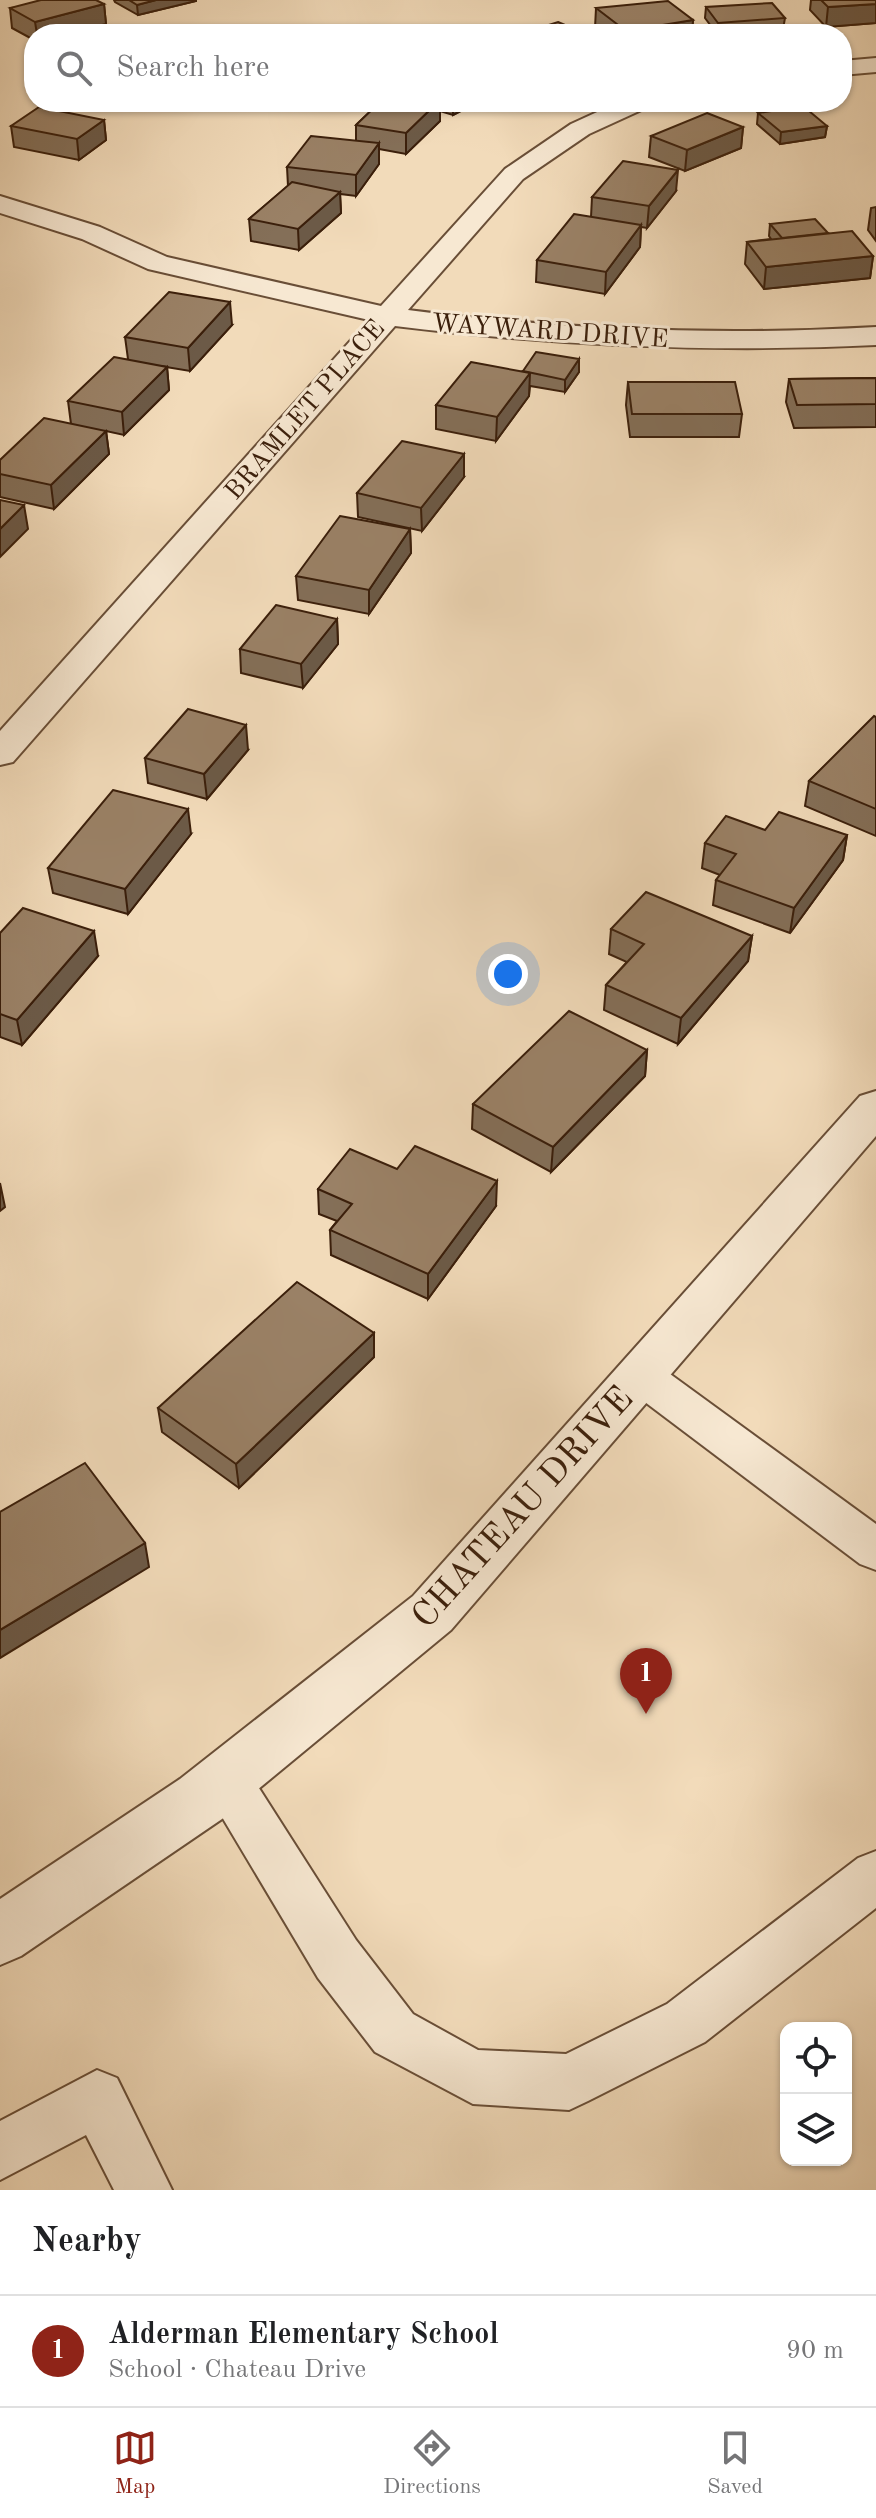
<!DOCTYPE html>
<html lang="en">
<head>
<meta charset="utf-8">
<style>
  body { margin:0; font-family:"Old Standard TT",serif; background:#f6f6f6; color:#202124 }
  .controls { position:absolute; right:24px; bottom:24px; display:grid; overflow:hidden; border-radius:16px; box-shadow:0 2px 6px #0004 }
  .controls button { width:72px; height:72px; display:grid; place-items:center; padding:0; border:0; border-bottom:2px solid #e0e0e0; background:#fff; color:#202124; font:40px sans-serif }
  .you { position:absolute; left:508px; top:974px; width:28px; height:28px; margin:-20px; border:6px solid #fff; border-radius:50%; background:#1a73e8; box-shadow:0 0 0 12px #1a73e833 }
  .badge { display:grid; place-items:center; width:52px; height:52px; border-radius:50%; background:#8f2418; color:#fff; font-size:26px; font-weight:700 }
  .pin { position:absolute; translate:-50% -66px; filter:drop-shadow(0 2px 4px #0008) }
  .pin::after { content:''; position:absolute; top:42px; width:28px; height:24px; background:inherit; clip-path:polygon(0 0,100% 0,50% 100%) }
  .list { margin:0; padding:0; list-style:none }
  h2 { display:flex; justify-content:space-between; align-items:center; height:104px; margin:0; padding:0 32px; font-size:34px }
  h2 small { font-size:26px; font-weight:400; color:#757577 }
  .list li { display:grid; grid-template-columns:52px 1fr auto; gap:24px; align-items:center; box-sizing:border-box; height:112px; padding:0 32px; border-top:2px solid #e0e0e0 }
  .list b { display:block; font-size:30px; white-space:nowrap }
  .list p { margin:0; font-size:26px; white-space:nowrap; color:#757577 }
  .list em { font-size:26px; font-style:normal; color:#757577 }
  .icon { flex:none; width:44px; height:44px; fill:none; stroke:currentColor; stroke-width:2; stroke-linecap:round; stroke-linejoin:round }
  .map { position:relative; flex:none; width:876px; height:2190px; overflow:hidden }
  .search { position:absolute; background:#fff; box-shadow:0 2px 6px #0004; left:24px; right:24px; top:24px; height:88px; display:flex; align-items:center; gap:20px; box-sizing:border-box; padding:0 28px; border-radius:32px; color:#757577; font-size:30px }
  .sheet { height:216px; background:#fff }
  nav { display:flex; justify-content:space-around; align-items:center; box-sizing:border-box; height:112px; border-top:2px solid #e0e0e0; background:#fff; font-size:22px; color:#757577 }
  nav a { display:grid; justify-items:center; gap:4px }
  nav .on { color:#8f2418 }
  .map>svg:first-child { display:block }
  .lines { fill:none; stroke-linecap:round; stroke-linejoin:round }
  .service-casing { stroke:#694e37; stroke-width:4 }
  .minor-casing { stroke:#694e37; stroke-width:4 }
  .service { fill:#f7e8d2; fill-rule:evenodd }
  .minor { fill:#f7e8d2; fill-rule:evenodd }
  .wall { fill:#846f58; stroke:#3b1f0b; stroke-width:2 }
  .shaded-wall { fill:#6c5a47; stroke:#3b1f0b; stroke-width:2 }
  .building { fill:#9a8166; stroke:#3b1f0b; stroke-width:2 }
  .labels { text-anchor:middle; stroke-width:6; stroke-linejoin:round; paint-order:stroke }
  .far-street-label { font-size:26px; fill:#3b1f0b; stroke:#f7e8d2 }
  .near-street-label { font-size:36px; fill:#3b1f0b; stroke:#f7e8d2 }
</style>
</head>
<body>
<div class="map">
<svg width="876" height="2190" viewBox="0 0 876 2190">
  <rect width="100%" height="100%" fill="#f2dbba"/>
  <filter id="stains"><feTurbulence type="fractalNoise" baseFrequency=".0025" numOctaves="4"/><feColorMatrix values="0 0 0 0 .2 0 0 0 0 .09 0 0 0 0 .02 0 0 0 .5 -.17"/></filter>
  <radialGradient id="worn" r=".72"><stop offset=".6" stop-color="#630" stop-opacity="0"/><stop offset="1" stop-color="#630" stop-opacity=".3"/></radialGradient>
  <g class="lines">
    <g class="service-casing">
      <g id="service">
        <polygon points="640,1358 655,1363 876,1524 876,1570 860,1564 625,1387 619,1375 625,1363"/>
        <polygon points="225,1756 243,1763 356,1940 413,2014 478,2050 566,2054 667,2004 858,1858 876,1851 876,1908 705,2042 588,2101 569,2110 473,2104 375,2052 318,1978 200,1780 207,1763"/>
        <polygon points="97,2070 117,2078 172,2190 114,2190 86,2135 0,2180 0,2121"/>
      </g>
    </g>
    <g class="minor-casing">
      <g id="minor">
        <polygon points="876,58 876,72 842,75 842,61"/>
        <path d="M619 102H651L648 107 589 134 523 179 408 310C565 330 719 336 876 327V345C713 353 557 346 395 326L13 762 0 765V731L369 320 148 269 82 239 0 213V196L100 227 167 257 381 306 505 169 571 124Z"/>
        <polygon points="876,1091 876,1136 451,1630 222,1819 21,1956 0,1965 0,1899 180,1779 413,1596 860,1096"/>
      </g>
    </g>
    <use href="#service" class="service"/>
    <use href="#minor" class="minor"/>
  </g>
  <g class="wall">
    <polygon points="114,0 196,0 196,1 138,15 115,2"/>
    <polygon points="811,0 876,0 876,23 826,27 810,10"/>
    <polygon points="104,4 106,24 68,34 34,34 34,40 12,28 10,8"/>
    <polygon points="706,7 785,18 783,29 717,34 705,18"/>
    <polygon points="596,8 693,20 692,34 603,34 595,28"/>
    <polygon points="380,102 478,102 453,115 440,111 440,121 406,154 379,149 379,164 356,196 340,194 341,213 299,250 251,241 249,219 288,186 287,167 356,141 356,125"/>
    <polygon points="758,113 827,126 825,137 780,144 757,124"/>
    <polygon points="104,120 106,140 79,160 14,147 11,126"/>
    <polygon points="743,127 741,148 685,171 649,157 651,136"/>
    <polygon points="676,191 647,228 641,227 640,247 605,294 536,282 537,260 591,217 592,197"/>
    <polygon points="876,207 876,241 868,230 871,208"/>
    <polygon points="770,224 828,233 873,256 870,278 764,289 745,264 747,242 771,239 769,236"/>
    <polygon points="232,325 190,371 160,366 167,367 169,390 124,435 106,431 109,454 54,509 0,497 0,460 71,424 68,401 128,359 125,337"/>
    <polygon points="579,359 579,372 565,392 530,386 529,396 496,441 436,429 436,405 523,371"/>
    <polygon points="876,378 876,427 794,428 786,402 789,379"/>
    <polygon points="628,382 742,414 739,437 630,437 626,405"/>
    <polygon points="464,477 422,531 358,517 357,493"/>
    <polygon points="410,529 411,553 369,614 298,600 296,576"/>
    <polygon points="337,619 338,644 303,688 241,673 240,649"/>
    <polygon points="876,717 876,836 805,806 809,781"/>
    <polygon points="248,750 207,799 148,783 145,758"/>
    <polygon points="765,830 847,835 843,860 790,933 713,905 716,880 720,875 702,868 705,843"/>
    <polygon points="191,834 128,914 53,893 48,868"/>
    <polygon points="611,929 752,936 748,961 678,1044 604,1010 606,985 627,962 609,954"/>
    <polygon points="0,933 98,956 22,1045 0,1037"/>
    <polygon points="647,1050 645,1076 551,1172 472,1129 473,1104"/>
    <polygon points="397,1169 496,1206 428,1299 331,1255 330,1230 337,1221 319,1214 318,1189"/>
    <polygon points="374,1333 374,1357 239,1488 162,1432 158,1408"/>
  </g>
  <g class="shaded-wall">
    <polygon points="156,0 196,0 196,1 138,15 137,5"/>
    <polygon points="104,4 106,24 68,34 37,34 35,22"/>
    <polygon points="876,4 876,23 826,27 828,7"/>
    <polygon points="693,20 692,34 625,34 626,31"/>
    <polygon points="438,102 440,102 440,121 406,154 406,133"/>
    <polygon points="453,102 478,102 453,115"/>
    <polygon points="104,120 106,140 79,160 77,139"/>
    <polygon points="827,126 825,137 780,144 781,132"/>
    <polygon points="743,127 741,148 685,171 687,150"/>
    <polygon points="379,143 379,164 356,196 356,175"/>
    <polygon points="678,170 676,191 647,228 649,206"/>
    <polygon points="340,192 341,213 299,250 298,229"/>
    <polygon points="641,225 640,247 605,294 606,272"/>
    <polygon points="873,256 870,278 764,289 766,267"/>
    <polygon points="230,302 232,325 190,371 188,348"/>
    <polygon points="579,359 579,372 565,392 565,380"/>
    <polygon points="167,367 169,390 124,435 122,412"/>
    <polygon points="530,373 529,396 496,441 497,417"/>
    <polygon points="106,431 109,454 54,509 51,485"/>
    <polygon points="464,454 464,477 422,531 421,508"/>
    <polygon points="24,505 28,529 0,557 0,529"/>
    <polygon points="410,529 411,553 369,614 369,590"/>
    <polygon points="337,619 338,644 303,688 301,664"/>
    <polygon points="246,725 248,750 207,799 204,774"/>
    <polygon points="188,809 191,834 128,914 125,889"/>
    <polygon points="847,835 843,860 790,933 794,908"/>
    <polygon points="94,931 98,956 22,1045 17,1020"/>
    <polygon points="752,936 748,961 678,1044 681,1018"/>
    <polygon points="647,1050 645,1076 551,1172 553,1147"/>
    <polygon points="497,1181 496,1206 428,1299 428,1274"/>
    <polygon points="0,1183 5,1207 0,1211"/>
    <polygon points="374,1333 374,1357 239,1488 236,1464"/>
    <polygon points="145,1543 149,1567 0,1658 0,1630"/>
  </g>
  <g class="building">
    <polygon points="41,0 96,0 104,4 35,22 10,8"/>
    <polygon points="129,0 156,0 137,5"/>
    <polygon points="821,0 876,0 876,4 828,7"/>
    <polygon points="668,1 693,20 626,31 596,8"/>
    <polygon points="772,3 785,18 718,23 706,7"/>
    <polygon points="558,22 586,34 520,34"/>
    <polygon points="380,102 438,102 406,133 356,125"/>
    <polygon points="803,106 827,126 781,132 758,113"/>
    <polygon points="39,107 104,120 77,139 11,126"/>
    <polygon points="707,113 743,127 687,150 651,136"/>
    <polygon points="311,136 379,143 356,175 287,167"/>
    <polygon points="623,161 678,170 649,206 592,197"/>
    <polygon points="292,182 340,192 298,229 249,219"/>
    <polygon points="574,214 641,225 606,272 537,260"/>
    <polygon points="815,219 828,233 782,238 770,224"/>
    <polygon points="852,231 873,256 766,267 747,242"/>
    <polygon points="169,292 230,302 188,348 125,337"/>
    <polygon points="536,352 579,359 565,380 523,371"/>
    <polygon points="114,357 167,367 122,412 68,401"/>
    <polygon points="471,362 530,373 497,417 436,405"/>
    <polygon points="876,378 876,404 797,405 789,379"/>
    <polygon points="628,382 735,382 742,414 632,414"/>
    <polygon points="44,418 106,431 51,485 0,474 0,460"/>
    <polygon points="402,441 464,454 421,508 357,493"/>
    <polygon points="0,500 24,505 0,529"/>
    <polygon points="340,516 410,529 369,590 296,576"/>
    <polygon points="276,605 337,619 301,664 240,649"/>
    <polygon points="188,709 246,725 204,774 145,758"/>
    <polygon points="874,716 876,717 876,809 809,781"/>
    <polygon points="113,790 188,809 125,889 48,868"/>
    <polygon points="779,812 847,835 794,908 716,880 736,854 705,843 726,816 765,830"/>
    <polygon points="646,892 752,936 681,1018 606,985 644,944 611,929"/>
    <polygon points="23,908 94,931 17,1020 0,1014 0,933"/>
    <polygon points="569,1011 647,1050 553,1147 473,1104"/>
    <polygon points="415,1146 497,1181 428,1274 330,1230 352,1204 318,1189 350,1149 397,1169"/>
    <polygon points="297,1282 374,1333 236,1464 158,1408"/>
    <polygon points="85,1463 145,1543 0,1630 0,1512"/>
  </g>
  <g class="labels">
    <g class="far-street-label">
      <text transform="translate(550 330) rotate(4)" y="9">WAYWARD DRIVE</text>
      <text transform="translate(304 409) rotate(-49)" y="9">BRAMLET PLACE</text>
    </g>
    <g class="near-street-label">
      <text transform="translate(521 1506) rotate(-48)" y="13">CHATEAU DRIVE</text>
    </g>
  </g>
  <rect width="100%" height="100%" filter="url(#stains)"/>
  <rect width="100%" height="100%" fill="url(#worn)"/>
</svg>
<div class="controls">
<button><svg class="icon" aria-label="locate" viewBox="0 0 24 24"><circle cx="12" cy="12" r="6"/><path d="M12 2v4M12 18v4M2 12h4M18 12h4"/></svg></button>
<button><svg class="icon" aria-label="layers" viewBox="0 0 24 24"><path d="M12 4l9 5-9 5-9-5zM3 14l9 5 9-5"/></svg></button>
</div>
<div class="you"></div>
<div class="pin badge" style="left:646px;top:1714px">1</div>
<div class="search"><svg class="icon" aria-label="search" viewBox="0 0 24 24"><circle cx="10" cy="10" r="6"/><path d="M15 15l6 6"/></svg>Search here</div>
</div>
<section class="sheet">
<h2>Nearby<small></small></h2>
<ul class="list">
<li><span class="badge">1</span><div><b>Alderman Elementary School</b><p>School · Chateau Drive</p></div><em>90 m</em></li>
</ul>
</section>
<nav>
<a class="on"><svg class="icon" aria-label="map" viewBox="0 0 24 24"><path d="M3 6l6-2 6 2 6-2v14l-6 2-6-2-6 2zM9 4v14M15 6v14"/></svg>Map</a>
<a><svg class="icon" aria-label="directions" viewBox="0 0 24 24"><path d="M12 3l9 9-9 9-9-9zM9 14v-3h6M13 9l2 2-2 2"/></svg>Directions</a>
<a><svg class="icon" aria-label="saved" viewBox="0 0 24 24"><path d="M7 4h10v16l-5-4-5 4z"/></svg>Saved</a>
</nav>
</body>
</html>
